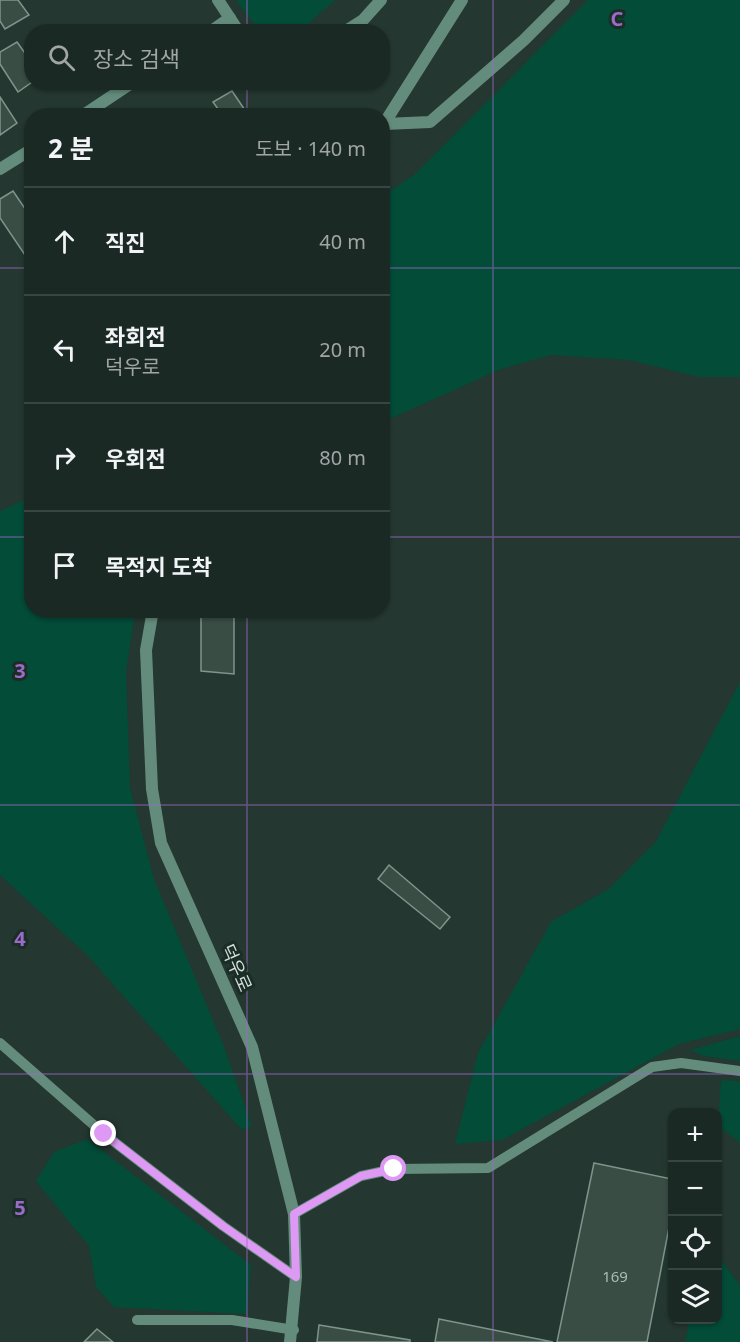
<!DOCTYPE html>
<html lang="ko">
<head>
<meta charset="utf-8">
<style>
  body { margin:0; font-family:"Noto Sans","Noto Sans KR",sans-serif; background:#24312c; color:#f1f3f6 }
  .controls { position:absolute; right:18px; bottom:18px; display:grid; overflow:hidden; border-radius:12px; box-shadow:0 2px 4px #0004 }
  .controls button { width:54px; height:54px; display:grid; place-items:center; padding:0; border:0; border-bottom:2px solid #394541; background:#1b2924; color:#f1f3f6; font:30px sans-serif }
  .stop { position:absolute; width:18px; height:18px; margin:-14px; border:4px solid #dd99f3; border-radius:50%; background:#fff }
  .stop.end { background:#dd99f3; border-color:#fff; box-shadow:0 2px 6px #0008 }
  .list { margin:0; padding:0; list-style:none }
  h2 { display:flex; justify-content:space-between; align-items:center; height:78px; margin:0; padding:0 24px; font-size:26px }
  h2 small { font-size:20px; font-weight:400; color:#a0a6a6 }
  .list li { display:grid; grid-template-columns:39px 1fr auto; gap:18px; align-items:center; box-sizing:border-box; height:108px; padding:0 24px; border-top:2px solid #394541 }
  .list b { display:block; font-size:22px; white-space:nowrap }
  .list p { margin:0; font-size:20px; white-space:nowrap; color:#a0a6a6 }
  .list em { font-size:20px; font-style:normal; color:#a0a6a6 }
  .icon { flex:none; width:33px; height:33px; fill:none; stroke:currentColor; stroke-width:2; stroke-linecap:round; stroke-linejoin:round }
  .map { position:relative; flex:none; width:740px; height:1342px; overflow:hidden }
  .search { position:absolute; background:#1b2924; box-shadow:0 2px 4px #0004; left:24px; top:24px; width:366px; height:66px; display:flex; align-items:center; gap:15px; box-sizing:border-box; padding:0 21px; border-radius:24px; color:#a0a6a6; font-size:22px }
  .panel { position:absolute; background:#1b2924; box-shadow:0 2px 4px #0004; left:24px; top:108px; width:366px; height:510px; border-radius:24px }
  .map>svg:first-child { display:block }
  .green { fill:#024c38 }
  .building { fill:#394d45; stroke:#7f958c; stroke-width:1.5 }
  .lines { fill:none; stroke-linecap:round; stroke-linejoin:round }
  .service { stroke:#648c7c; stroke-width:10 }
  .minor { stroke:#648c7c; stroke-width:12 }
  .tertiary { stroke:#648c7c; stroke-width:12 }
  .route { stroke:#dd99f3; stroke-width:8 }
  .grid { fill:none; stroke:#9a6bc8; stroke-width:1.5; stroke-opacity:0.55 }
  .labels { text-anchor:middle; stroke-width:6; stroke-linejoin:round; paint-order:stroke }
  .number-label { font-size:15px; fill:#adbab5 }
  .street-label { font-size:18px; fill:#d4dfda; stroke:#1a2d26 }
  .grid-label { font-size:20px; text-anchor:middle; font-weight:bold; fill:#9a6bc8; stroke:#1a2d26; stroke-width:6; stroke-linejoin:round; paint-order:stroke }
</style>
</head>
<body>
<div class="map">
<svg width="740" height="1342" viewBox="0 0 740 1342">
  <rect width="100%" height="100%" fill="#243730"/>
  <g class="green">
    <polygon points="236,0 335,0 300,31 260,32"/>
    <polygon points="588,0 740,0 740,377 699,377 629,360 551,355 501,369 383,422 383,196 415,174"/>
    <polygon points="31,497 32,610 135,611 126,672 130,788 154,879 223,1044 252,1126 242,1130 88,956 0,875 0,511"/>
    <polygon points="740,682 740,1029 679,1044 502,1140 455,1144 478,1053 551,922 610,888 655,843"/>
    <polygon points="740,1036 740,1061 703,1056 690,1050"/>
    <polygon points="721,1080 740,1081 740,1143 718,1126"/>
    <polygon points="87,1139 251,1265 247,1314 114,1307 96,1287 89,1246 36,1181 54,1152"/>
    <polygon points="718,1256 740,1285 740,1342 685,1342 690,1320 718,1320"/>
  </g>
  <g class="building">
    <polygon points="0,0 18,0 29,15 5,29 0,21"/>
    <polygon points="17,42 32,63 32,82 18,92 0,64 0,52"/>
    <polygon points="232,91 249,116 223,116 213,102"/>
    <polygon points="0,97 17,123 0,135"/>
    <polygon points="13,191 32,219 32,250 25,255 0,218 0,199"/>
    <polygon points="201,610 234,610 234,674 201,671"/>
    <polygon points="389,865 450,917 440,929 378,879"/>
    <polygon points="594,1163 672,1179 672,1212 647,1342 557,1342"/>
    <polygon points="439,1319 553,1342 435,1342"/>
    <polygon points="319,1325 410,1340 410,1342 317,1342"/>
    <polygon points="97,1329 113,1342 84,1342"/>
  </g>
  <g class="lines">
    <g class="service">
      <polyline points="0,1043 104,1134 223,1226 296,1277"/>
      <polyline points="294,1214 361,1176 394,1169 488,1168 652,1067 681,1063 740,1071"/>
      <polyline points="137,1320 232,1320 294,1330"/>
    </g>
    <g class="minor">
      <polyline points="218,0 239,32"/>
      <polyline points="210,32 230,18"/>
      <polyline points="344,32 363,20 381,0"/>
      <polyline points="82,116 133,82"/>
      <polyline points="385,124 430,122 524,40 564,0"/>
      <polyline points="0,169 32,149"/>
    </g>
    <g class="tertiary">
      <polyline points="382,127 462,0"/>
      <polyline points="153,610 146,650 152,789 161,843 252,1047 294,1214 296,1277 290,1342"/>
    </g>
  </g>
  <g class="lines">
    <polyline class="route" points="104,1134 223,1226 296,1277 294,1214 361,1176 394,1169"/>
  </g>
  <path class="grid" d="M247 0V32M493 0V1342M247 82V116M0 268H32M382 268H740M0 537H32M382 537H740M247 610V1342M0 805H740M0 1074H740"/>
  <g class="labels">
    <g class="number-label">
      <text x="615" y="1282">169</text>
    </g>
    <g class="street-label">
      <text transform="translate(236 968) rotate(66)" y="6">덕우로</text>
    </g>
  </g>
  <g class="grid-label">
    <text x="617" y="26">C</text>
    <text x="20" y="678">3</text>
    <text x="20" y="946">4</text>
    <text x="20" y="1215">5</text>
  </g>
</svg>
<div class="controls">
<button>+</button>
<button>−</button>
<button><svg class="icon" aria-label="locate" viewBox="0 0 24 24"><circle cx="12" cy="12" r="6"/><path d="M12 2v4M12 18v4M2 12h4M18 12h4"/></svg></button>
<button><svg class="icon" aria-label="layers" viewBox="0 0 24 24"><path d="M12 4l9 5-9 5-9-5zM3 14l9 5 9-5"/></svg></button>
</div>
<div class="stop" style="left:394px;top:1169px"></div>
<div class="stop end" style="left:104px;top:1134px"></div>
<div class="search"><svg class="icon" aria-label="search" viewBox="0 0 24 24"><circle cx="10" cy="10" r="6"/><path d="M15 15l6 6"/></svg>장소 검색</div>
<section class="panel">
<h2>2 분<small>도보 · 140 m</small></h2>
<ul class="list">
<li><svg class="icon" aria-label="ahead" viewBox="0 0 24 24"><path d="M12 20V5M6 11l6-6 6 6"/></svg><div><b>직진</b></div><em>40 m</em></li>
<li><svg class="icon" aria-label="left" viewBox="0 0 24 24"><path d="M17 20v-9H6M10 6l-5 5 5 5"/></svg><div><b>좌회전</b><p>덕우로</p></div><em>20 m</em></li>
<li><svg class="icon" aria-label="right" viewBox="0 0 24 24"><path d="M7 20v-9h11M14 6l5 5-5 5"/></svg><div><b>우회전</b></div><em>80 m</em></li>
<li><svg class="icon" aria-label="arrive" viewBox="0 0 24 24"><path d="M6 21V4h12l-3 4 3 4H6"/></svg><div><b>목적지 도착</b></div></li>
</ul>
</section>
</div>
</body>
</html>
